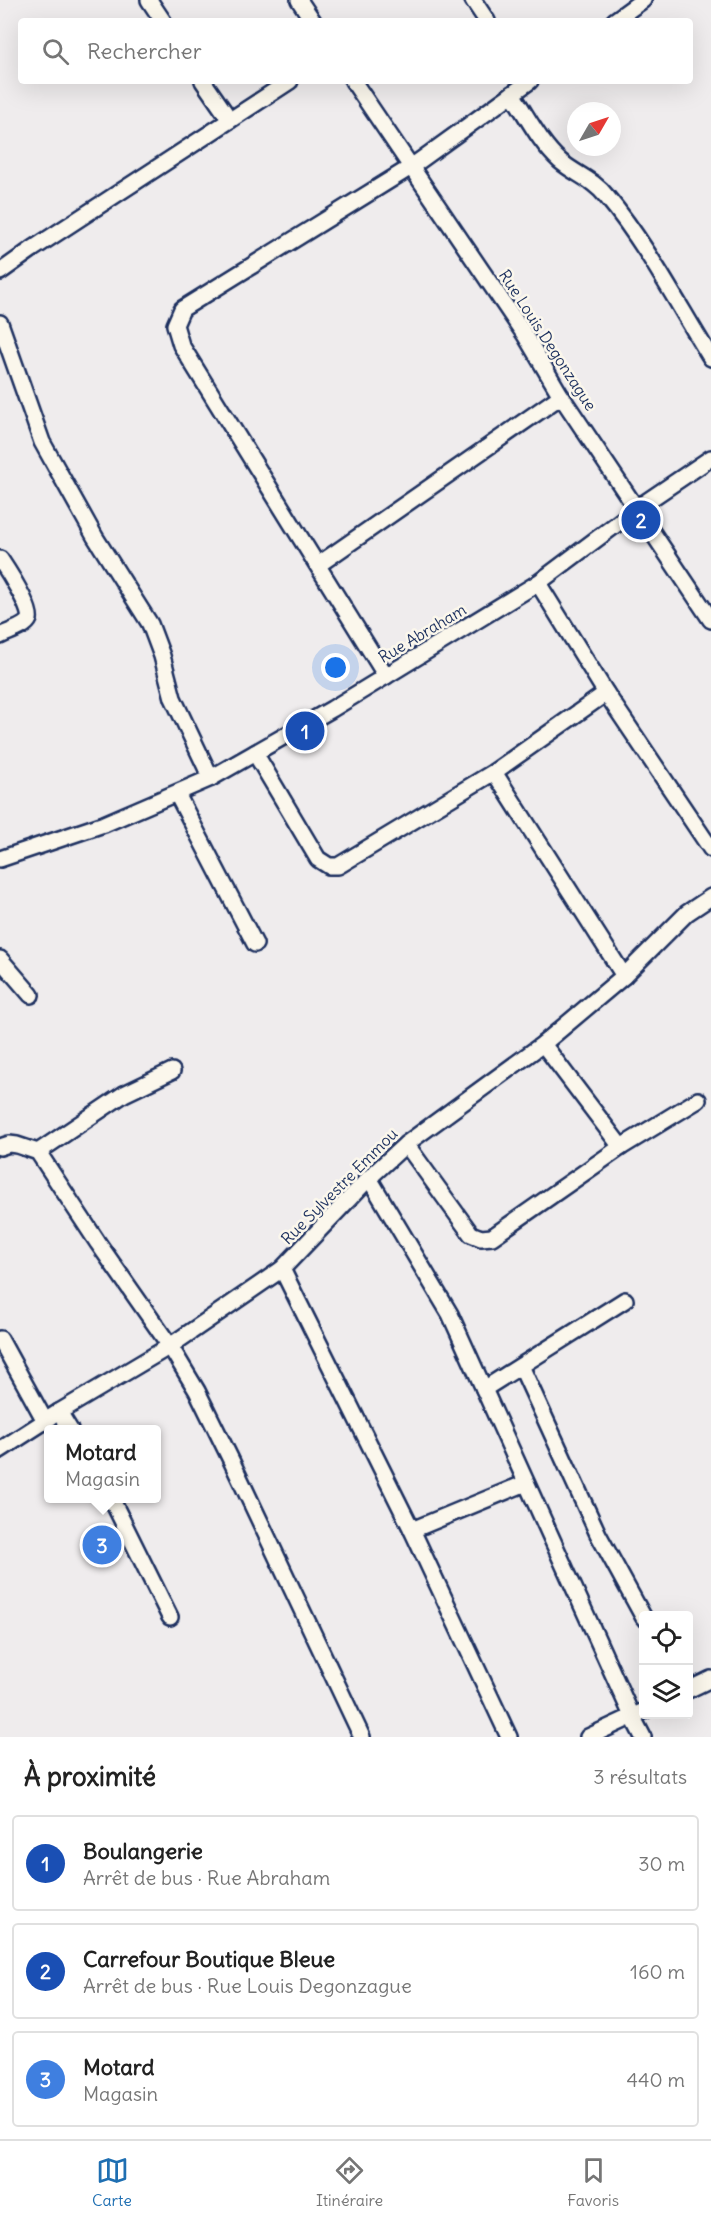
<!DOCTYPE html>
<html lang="fr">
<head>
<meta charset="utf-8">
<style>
  body { margin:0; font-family:Delius,sans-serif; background:#f2f2f2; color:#222 }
  .controls { position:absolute; right:18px; bottom:18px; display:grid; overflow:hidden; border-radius:6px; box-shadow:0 6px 24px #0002 }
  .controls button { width:54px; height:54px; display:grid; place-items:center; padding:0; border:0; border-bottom:2px solid #e0e0e0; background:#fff; color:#222; font:30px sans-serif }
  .compass { position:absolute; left:567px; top:102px; width:54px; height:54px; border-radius:50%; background:#fff; box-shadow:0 6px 24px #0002; rotate:51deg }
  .you { position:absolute; left:336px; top:668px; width:21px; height:21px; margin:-15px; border:4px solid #fff; border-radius:50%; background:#1a73e8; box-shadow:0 0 0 9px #1a73e833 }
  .badge { display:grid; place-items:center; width:39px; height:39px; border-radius:50%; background:#1f6fb2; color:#fff; font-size:20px; font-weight:700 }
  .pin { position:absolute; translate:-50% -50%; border:3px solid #fff; box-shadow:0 2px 6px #0006 }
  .popup { position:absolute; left:44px; top:1425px; width:117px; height:78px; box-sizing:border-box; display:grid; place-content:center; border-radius:6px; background:#fff; filter:drop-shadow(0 2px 4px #0005); font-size:20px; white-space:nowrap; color:#767676 }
  .popup b { font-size:22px; color:#222 }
  .popup::after { content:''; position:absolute; left:50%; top:100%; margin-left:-12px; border:12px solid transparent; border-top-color:#fff }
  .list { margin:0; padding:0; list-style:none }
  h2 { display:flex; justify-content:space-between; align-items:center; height:78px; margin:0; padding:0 24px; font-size:26px }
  h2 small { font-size:20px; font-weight:400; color:#767676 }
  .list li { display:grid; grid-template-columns:39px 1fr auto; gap:18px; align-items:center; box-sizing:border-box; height:96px; margin:0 12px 12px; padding:0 12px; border:2px solid #e0e0e0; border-radius:6px }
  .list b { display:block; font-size:22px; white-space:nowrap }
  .list p { margin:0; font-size:20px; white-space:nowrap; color:#767676 }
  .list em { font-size:20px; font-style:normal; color:#767676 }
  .icon { flex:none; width:33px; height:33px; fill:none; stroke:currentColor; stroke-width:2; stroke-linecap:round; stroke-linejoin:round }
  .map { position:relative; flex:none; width:711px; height:1737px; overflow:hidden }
  .search { position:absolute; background:#fff; box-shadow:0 6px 24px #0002; left:18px; right:18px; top:18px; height:66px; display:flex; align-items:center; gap:15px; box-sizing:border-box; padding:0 21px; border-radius:6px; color:#767676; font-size:22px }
  .sheet { height:402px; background:#fff }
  nav { display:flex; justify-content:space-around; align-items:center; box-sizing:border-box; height:84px; border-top:2px solid #e0e0e0; background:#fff; font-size:16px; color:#767676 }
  nav a { display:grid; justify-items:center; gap:3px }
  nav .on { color:#1f6fb2 }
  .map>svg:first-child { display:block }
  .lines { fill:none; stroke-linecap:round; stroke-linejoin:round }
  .street-casing { stroke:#1b2f5e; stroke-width:20 }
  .street { stroke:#fbf7ec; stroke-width:15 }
  .labels { text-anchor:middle; stroke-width:5; stroke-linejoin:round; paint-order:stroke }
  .street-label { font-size:16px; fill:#1b2f5e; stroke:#fbf7ec }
</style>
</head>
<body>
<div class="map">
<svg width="711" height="1737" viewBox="0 0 711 1737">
  <rect width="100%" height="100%" fill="#efeced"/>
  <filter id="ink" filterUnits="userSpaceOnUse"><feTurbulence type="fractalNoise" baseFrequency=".0167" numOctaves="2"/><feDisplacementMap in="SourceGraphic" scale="12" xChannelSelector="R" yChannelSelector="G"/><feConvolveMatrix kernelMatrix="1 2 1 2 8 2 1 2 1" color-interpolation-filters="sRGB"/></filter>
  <g filter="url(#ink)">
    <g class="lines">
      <g class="street-casing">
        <g id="street">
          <polyline points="149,0 163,21"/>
          <polyline points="299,0 313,21"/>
          <polyline points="473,0 487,21"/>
          <polyline points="614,21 643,0"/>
          <polyline points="203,81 230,120"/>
          <polyline points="353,81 525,335 561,396 711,620"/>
          <path d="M512 94C527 116 540 143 560 161 575 174 593 179 607 197 647 245 678 305 711 358"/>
          <polyline points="0,272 31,250 290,81"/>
          <polyline points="0,323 42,442 95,537 150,624 162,656 173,698 211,778"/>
          <path d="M0 559C6 568 33 610 29 619 26 627 7 632 0 636"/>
          <polyline points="318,565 561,396"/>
          <polyline points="538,583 606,693 711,849"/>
          <polyline points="386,676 181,345 175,325 182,309 411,167 530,81"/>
          <polyline points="255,753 318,859 329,866 338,866 494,772 606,693"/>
          <polyline points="494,772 624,976"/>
          <polyline points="177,794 255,944"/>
          <polyline points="0,859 104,824 211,778 332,709 538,583 646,502 711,458"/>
          <polyline points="0,959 31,995"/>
          <polyline points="543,1044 621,1147"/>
          <polyline points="406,1144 471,1234 481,1238 492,1237 621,1147 698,1100"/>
          <polyline points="0,1147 9,1144 17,1145 38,1152 98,1243 170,1346 197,1391 230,1458 362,1737"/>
          <polyline points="38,1152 124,1094 172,1071"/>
          <polyline points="369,1178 450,1314 632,1716 643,1737"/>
          <polyline points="282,1269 412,1530 509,1737"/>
          <polyline points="0,1339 45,1421"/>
          <polyline points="521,1366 598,1534 644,1618"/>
          <polyline points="484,1389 625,1300"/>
          <polyline points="59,1412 70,1430"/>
          <polyline points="0,1450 59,1412 170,1346 282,1269 369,1178 406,1144 543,1044 624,976 687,913 711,897"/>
          <polyline points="111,1498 170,1617"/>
          <polyline points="412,1530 526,1483"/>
          <polyline points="688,1690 711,1679"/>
          <polyline points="588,1737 644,1711"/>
        </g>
      </g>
      <use href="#street" class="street"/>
    </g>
  </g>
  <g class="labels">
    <g class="street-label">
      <text transform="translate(548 340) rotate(57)" y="6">Rue Louis Degonzague</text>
      <text transform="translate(422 633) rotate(-31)" y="6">Rue Abraham</text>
      <text transform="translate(339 1186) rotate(-45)" y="6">Rue Sylvestre Emmou</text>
    </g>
  </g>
</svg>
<div class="controls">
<button><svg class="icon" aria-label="locate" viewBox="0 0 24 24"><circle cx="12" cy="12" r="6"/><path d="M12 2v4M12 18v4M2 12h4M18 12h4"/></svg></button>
<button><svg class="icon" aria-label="layers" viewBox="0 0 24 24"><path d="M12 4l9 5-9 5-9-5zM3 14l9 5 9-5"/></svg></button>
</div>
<svg class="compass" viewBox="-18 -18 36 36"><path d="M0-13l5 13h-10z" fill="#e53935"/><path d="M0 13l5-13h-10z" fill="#767676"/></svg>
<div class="you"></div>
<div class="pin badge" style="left:305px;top:731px;background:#1a4fb4">1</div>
<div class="pin badge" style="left:641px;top:520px;background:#1a4fb4">2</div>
<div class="pin badge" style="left:102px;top:1545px;background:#3f7fe0">3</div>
<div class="popup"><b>Motard</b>Magasin</div>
<div class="search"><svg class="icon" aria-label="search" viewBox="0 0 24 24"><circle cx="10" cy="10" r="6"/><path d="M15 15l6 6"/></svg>Rechercher</div>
</div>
<section class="sheet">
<h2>À proximité<small>3 résultats</small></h2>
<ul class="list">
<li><span class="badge" style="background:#1a4fb4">1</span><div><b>Boulangerie</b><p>Arrêt de bus · Rue Abraham</p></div><em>30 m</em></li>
<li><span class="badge" style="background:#1a4fb4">2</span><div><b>Carrefour Boutique Bleue</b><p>Arrêt de bus · Rue Louis Degonzague</p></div><em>160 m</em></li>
<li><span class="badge" style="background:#3f7fe0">3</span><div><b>Motard</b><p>Magasin</p></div><em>440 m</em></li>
</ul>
</section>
<nav>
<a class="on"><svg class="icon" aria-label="map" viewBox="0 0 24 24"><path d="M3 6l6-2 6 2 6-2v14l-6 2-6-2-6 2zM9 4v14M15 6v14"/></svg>Carte</a>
<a><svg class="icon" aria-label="directions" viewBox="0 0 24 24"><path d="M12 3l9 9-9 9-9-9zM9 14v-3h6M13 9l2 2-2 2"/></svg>Itinéraire</a>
<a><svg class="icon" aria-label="saved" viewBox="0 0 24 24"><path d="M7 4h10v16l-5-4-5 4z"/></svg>Favoris</a>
</nav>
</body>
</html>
